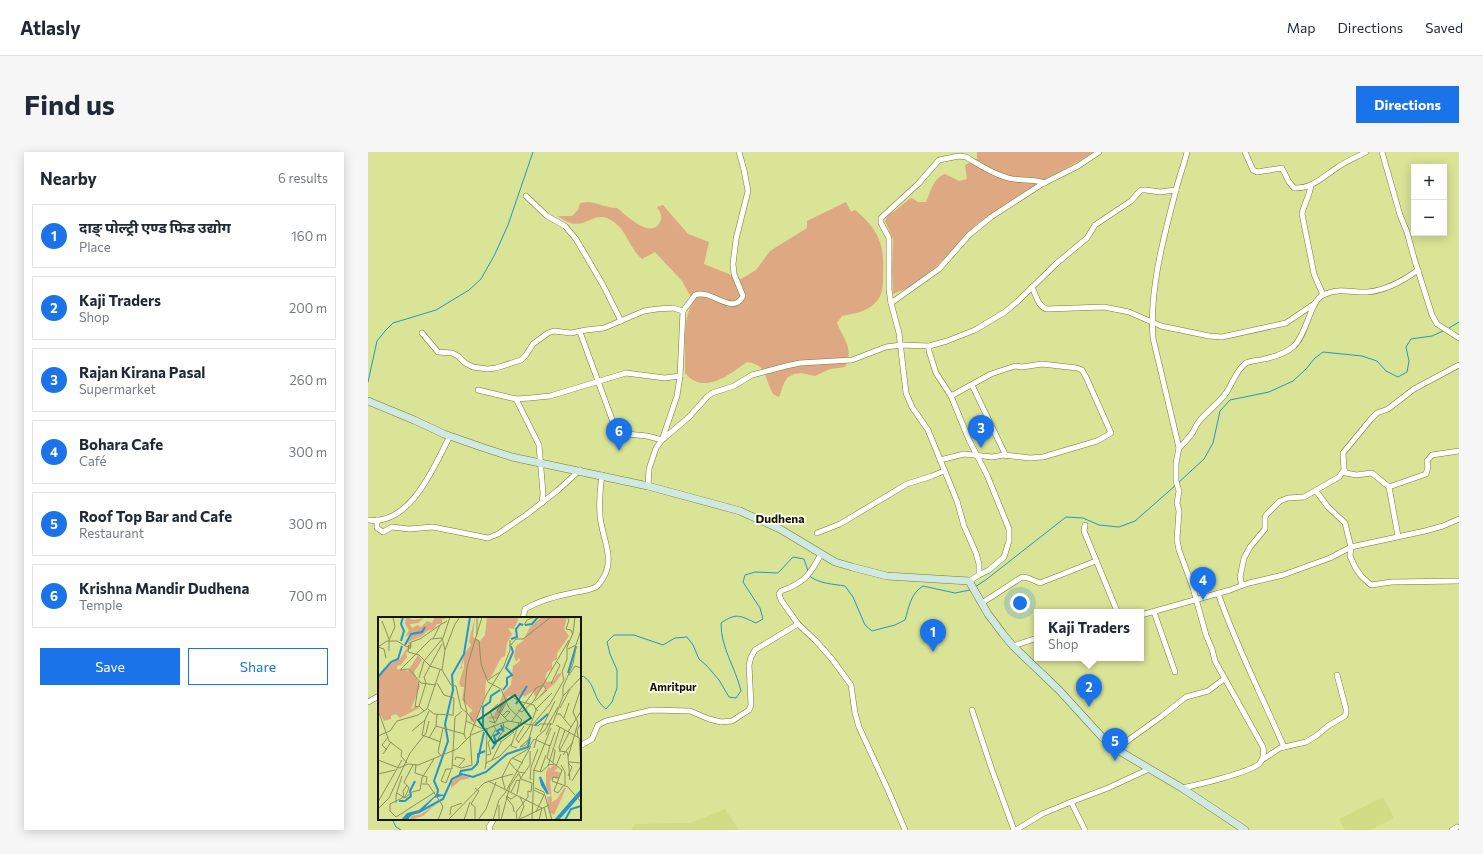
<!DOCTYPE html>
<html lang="en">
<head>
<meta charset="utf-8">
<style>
  body { margin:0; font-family:Commissioner,"Noto Sans Devanagari",sans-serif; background:#f6f6f7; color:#1f2937 }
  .controls { position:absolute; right:12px; top:12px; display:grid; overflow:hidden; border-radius:0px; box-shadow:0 2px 10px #0003 }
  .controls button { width:36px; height:36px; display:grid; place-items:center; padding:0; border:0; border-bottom:1px solid #e0e1e3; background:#fff; color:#1f2937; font:20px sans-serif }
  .you { position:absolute; left:652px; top:451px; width:14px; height:14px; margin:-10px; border:3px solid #fff; border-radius:50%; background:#1a73e8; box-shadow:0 0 0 6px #1a73e833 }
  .badge { display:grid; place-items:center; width:26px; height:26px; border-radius:50%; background:#1a73e8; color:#fff; font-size:13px; font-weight:700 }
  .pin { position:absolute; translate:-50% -33px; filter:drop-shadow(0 1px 2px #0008) }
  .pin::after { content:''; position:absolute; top:21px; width:14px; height:12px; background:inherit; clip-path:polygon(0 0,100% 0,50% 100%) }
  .popup { position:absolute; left:666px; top:457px; width:110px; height:52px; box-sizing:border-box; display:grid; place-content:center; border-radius:0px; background:#fff; filter:drop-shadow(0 1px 3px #0005); font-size:13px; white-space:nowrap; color:#747a83 }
  .popup b { font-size:15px; color:#1f2937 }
  .popup::after { content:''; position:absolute; left:50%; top:100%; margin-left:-8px; border:8px solid transparent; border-top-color:#fff }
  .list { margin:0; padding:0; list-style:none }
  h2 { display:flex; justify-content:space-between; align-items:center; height:52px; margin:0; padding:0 16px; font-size:17px }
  h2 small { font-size:13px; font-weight:400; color:#747a83 }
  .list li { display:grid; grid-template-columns:26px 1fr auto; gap:12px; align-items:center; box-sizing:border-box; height:64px; margin:0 8px 8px; padding:0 8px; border:1px solid #e0e1e3; border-radius:0px }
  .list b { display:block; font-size:15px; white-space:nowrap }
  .list p { margin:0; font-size:13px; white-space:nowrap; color:#747a83 }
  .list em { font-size:13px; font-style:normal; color:#747a83 }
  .actions { display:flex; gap:8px; padding:12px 16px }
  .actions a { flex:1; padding:9px 0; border:1px solid #1a73e8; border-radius:0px; text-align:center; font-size:14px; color:#1a73e8 }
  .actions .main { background:#1a73e8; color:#fff }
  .map { position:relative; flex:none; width:1091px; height:678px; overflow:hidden; border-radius:0px }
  header { display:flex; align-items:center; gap:24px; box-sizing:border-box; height:56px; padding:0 20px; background:#fff; border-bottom:1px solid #e0e1e3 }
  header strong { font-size:19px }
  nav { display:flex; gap:22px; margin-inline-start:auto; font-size:14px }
  .intro { display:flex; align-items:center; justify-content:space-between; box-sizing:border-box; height:96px; padding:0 24px }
  h1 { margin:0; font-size:28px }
  .button { padding:10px 18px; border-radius:0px; background:#1a73e8; color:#fff; font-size:14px; font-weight:700 }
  main { display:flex; gap:24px; padding:0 24px }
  aside { flex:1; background:#fff; border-radius:0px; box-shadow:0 2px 10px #0003 }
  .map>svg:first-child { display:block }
  .built { fill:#d1dc87 }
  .green { fill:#dea883 }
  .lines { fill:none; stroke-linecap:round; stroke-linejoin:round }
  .stream { stroke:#2695c9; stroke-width:1 }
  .minor-casing { stroke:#757c31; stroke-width:6 }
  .secondary-casing { stroke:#757c31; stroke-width:8 }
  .minor { stroke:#fff; stroke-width:5 }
  .secondary { stroke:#cfe9e2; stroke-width:7 }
  .labels { text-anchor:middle; stroke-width:3.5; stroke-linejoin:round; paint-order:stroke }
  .neighbourhood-label { font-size:11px; font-weight:bold; fill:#141600; stroke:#fcfeef }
  .quarter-label { font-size:12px; font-weight:bold; fill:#141600; stroke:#fcfeef }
  .inset-river { fill:none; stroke:#2695c9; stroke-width:2 }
  .inset-road { fill:none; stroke:#8a925b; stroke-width:1 }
  .view { fill:#0f766e; fill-opacity:0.15; stroke:#0f766e; stroke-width:2 }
  .inset-edge { fill:none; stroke:#141600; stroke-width:2 }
</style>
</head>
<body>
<header>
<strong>Atlasly</strong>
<nav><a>Map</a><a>Directions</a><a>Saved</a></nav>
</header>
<div class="intro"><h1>Find us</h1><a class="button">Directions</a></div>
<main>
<aside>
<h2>Nearby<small>6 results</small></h2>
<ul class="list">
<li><span class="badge">1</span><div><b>दाङ् पोल्ट्री एण्ड फिड उद्योग</b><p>Place</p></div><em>160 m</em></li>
<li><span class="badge">2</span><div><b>Kaji Traders</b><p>Shop</p></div><em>200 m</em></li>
<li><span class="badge">3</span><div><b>Rajan Kirana Pasal</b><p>Supermarket</p></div><em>260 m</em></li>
<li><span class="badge">4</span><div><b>Bohara Cafe</b><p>Café</p></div><em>300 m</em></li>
<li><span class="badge">5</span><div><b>Roof Top Bar and Cafe</b><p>Restaurant</p></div><em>300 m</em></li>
<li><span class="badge">6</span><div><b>Krishna Mandir Dudhena</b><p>Temple</p></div><em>700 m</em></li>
</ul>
<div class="actions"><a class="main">Save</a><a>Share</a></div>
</aside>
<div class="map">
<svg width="1091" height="678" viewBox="0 0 1091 678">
  <rect width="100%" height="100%" fill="#d9e497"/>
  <g class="built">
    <polygon points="1015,645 1026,666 1002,678 977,678 971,667"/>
    <polygon points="357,657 371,678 263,678 267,672 322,671"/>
  </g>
  <g class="green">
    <path d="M609 0H727L677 28 610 71 569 114 542 135 525 142 524 119 525 87 517 69 520 63 527 59 541 47 544 46 550 50H558C562 41 566 25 577 22L591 29 599 27 597 13 609 7Z"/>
    <path d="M220 50C230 51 239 56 249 56 258 63 283 88 292 70 295 64 292 60 289 55L295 53 320 82 341 90 336 112 373 127 388 118 402 99 439 76V69L478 50 483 60 487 58C511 78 517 93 515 124 515 133 515 143 508 150 499 160 487 161 474 164L469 171C476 188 486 196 477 215L462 217 447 224 433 221 426 222 420 225 416 231 411 245 405 242C396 226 400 213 379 210 362 222 336 244 317 221 318 195 313 173 325 149L314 129 287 100 274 107C260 95 259 76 241 67 223 58 215 84 190 64H204L210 58 212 51Z"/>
  </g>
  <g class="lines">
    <g class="stream">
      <polyline points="1081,176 1091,170"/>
      <polyline points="0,230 9,189 17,179 25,171 68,158 101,138 113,127 127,102 140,73 165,0"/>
      <polyline points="810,331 836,307 845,291 852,259 862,248 901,240 925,229 938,217 947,206 955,200 994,204 1009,209 1018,219 1030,225 1039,220 1041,209 1038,195 1043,187 1064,184 1075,179"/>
      <path d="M441 424C452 432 465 432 477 434L485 445 497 473 504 479 527 473 537 468C541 456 542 442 555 434L587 441 602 438"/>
      <polyline points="607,435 619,427 698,365 715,366 731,373 751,375 767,369 808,333"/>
      <path d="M212 527 215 524C229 533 224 547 238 557L244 550 249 536V518L242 502 239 490 246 483H266L295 493 307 486 319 485 325 493 331 507 339 514 351 528 361 545 368 546 373 539C367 514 353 497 353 471 369 460 372 464 388 471L395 467 392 456 375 430 377 423 387 420 410 421 425 405 436 407 440 419"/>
      <polyline points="24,667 28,675 33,678"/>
    </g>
    <g class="minor-casing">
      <g id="minor">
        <path d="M877 0 885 18 889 20 914 16 921 30 926 36C944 37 956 24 970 15 979 9 989 5 998 0"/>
        <polyline points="1014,0 1032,63 1039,80 1046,106 1064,163 1069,172 1091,186"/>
        <path d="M943 33C942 43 936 52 934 62L946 122 955 143"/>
        <polyline points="158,44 179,64 197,74 208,87 235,133 253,169"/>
        <path d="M664 135C668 143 670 155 679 157L736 155 761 160 793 174 841 184 854 185 918 171 946 152"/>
        <polyline points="523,151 571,117 601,83 623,65 674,32 710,14 731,0"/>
        <path d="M212 180 249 281 279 284 294 288 309 244 312 224 315 159 327 143C343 136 365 165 375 144L366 122 365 112 368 87 380 39 376 18 371 0"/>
        <polyline points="54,181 70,200 84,201 90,204 97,211 105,215 119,217 128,216 153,208 158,203 165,192 180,181 186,179 203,181 218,178 236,176 276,159 289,157 305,156 315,159"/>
        <polyline points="561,194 561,199 568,221 583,244 601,288 619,323 641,377 641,389 636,405 621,418 611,423"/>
        <polyline points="604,233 638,304"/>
        <polyline points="110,238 148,247 162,246 182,244 258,221 297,226 312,224"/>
        <polyline points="148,247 171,293 175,341 174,351"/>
        <path d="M811 296C816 291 821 286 825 280 827 276 829 271 833 267 841 258 851 251 858 241 865 231 868 218 878 211 883 208 890 209 896 207 906 205 918 201 926 194 939 182 942 149 955 143 970 135 985 141 1000 140 1019 138 1035 129 1050 118"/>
        <polyline points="572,308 596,302 624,305 636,303 662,306 675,305 729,289 743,281 718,225 714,218 709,216 674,212 654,215 647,214 623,222 583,244"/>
        <polyline points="280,334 281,317 288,296 294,288 321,265 339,245 344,241 366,234 384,223 418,214 432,211 484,208 518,195 533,193 561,194 579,189 607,178 637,160 650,149 689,111 719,86 727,73 763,49 770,41 773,38 778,38 792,40 808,38"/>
        <polyline points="1021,335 1058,322 1060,315 1059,309 1064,303 1091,299"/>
        <polyline points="948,339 960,355 977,371 983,395 982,404 987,415 993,424 1003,433 1024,430 1091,429"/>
        <path d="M0 368C43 374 66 314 82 284"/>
        <polyline points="9,368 9,376 15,380 24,375 41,377 65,375 120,386 130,382 158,363 189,339 212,318"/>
        <polyline points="717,373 716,379 749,459"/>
        <polyline points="449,381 472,372 539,332 564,324 576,319"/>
        <polyline points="1030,384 1021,335 1004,321 988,323 978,321 976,318 975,301 1003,267 1009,261 1020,257 1046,237 1091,213"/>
        <path d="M601 429 611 423V412L608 401 596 374 589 349 560 278 544 255 538 241 531 181 523 151 521 138V86L513 71V66L550 32 571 8 591 4 598 5C610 12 623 21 637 25 650 30 664 26 677 31"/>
        <polyline points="874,433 872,425 876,406 882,395 897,377 897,365 899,362 912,349 920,346 936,345 971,325 976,318"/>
        <path d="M850 441C868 494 894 544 916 595"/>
        <polyline points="614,451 654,425 660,426 672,431 728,409"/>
        <polyline points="786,460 807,520"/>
        <polyline points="773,463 862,438 881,431 915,423 962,406 983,395 1057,379 1075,374 1091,367"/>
        <path d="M155 466 157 457C171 449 188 444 204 441 212 439 220 439 228 435 231 433 233 429 235 426 248 406 233 384 232 363 231 349 232 337 234 323"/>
        <polyline points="430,472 448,489 464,507 483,533 487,561 491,575 520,638 537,678"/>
        <polyline points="645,494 669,486"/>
        <polyline points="0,550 11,544"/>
        <polyline points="604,558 624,618 646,678"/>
        <path d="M212 594 224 587 230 573 238 569 284 558 322 559 341 567 353 570 364 569 381 558 383 553 381 513 383 505 387 498 430 472 413 448 411 442 413 439C436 431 442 423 453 402"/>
        <polyline points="748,597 794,564 818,545 840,539 856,527"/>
        <polyline points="894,608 912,596 938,590 948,584 960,574 977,564 978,561 978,557 969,523"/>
        <path d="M814 636C829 633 880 621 891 612 896 607 896 601 895 595L847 509 844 497 838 483 825 436 811 398 809 388 811 359 809 351 811 339 808 329V311L811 296 785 186C781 138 796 84 808 38 811 25 816 13 819 0"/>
        <polyline points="703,650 717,678"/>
        <polyline points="122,678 121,675 126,667"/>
        <polyline points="648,678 674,662 703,650 740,636 781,617"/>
        <polyline points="1084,678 1089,675"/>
      </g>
    </g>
    <g class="secondary-casing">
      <polyline id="secondary" points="0,249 46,268 76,282 116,296 144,305 280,334 372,359 412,377 467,410 484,415 519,424 601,429 620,462 635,482 645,494 691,538 734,585 748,597 814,636 877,678"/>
    </g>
    <use href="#minor" class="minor"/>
    <use href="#secondary" class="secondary"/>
  </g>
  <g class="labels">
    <g class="neighbourhood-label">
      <text x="305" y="539">Amritpur</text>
    </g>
    <g class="quarter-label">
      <text x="412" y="371">Dudhena</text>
    </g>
  </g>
  <g transform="translate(10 465)">
    <rect width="203" height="203" fill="#d9e497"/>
    <path d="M28 0 36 3 46 1 40 6 32 7 34 11 40 8 43 10 49 4 54 6 57 0H70L64 3V7H59L56 12 49 14 44 19 32 24 34 29 28 36 29 40 23 48 19 49V52L30 54 40 38 44 43 36 55 42 69 33 92 40 89 41 91 22 101 18 97 13 99V102L6 104 0 93V60L6 51 22 42 31 28 30 25 36 14 27 20 31 13 27 7ZM97 0 95 20 102 24 107 18 109 0H141L136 12 130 11 134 17 129 26 127 39 123 41 113 60 108 63 107 78 98 103 93 105 91 96 95 94 84 83 86 70H83L81 66 86 50V42L84 49 83 50H85L81 53 78 64 80 55 83 49 86 37 93 28 91 24ZM164 0H189L186 12 191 19 179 36V42L174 45V52L169 55 167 61 169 65 176 64 179 57 184 56 178 65 160 81 167 72 166 69 157 80 155 74 146 80 144 75 141 80 137 78 130 79 120 102 108 101 116 99 126 75 133 68 135 49 142 44 141 41 138 45 136 39 138 29 145 24 152 10ZM176 147 180 151 176 154 183 156 179 162 175 160 172 164 174 185 179 182 186 171H188L176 198 173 196 174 203H170L173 202 169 180 173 179 168 170V155L171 149 172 152ZM83 158 93 161 83 163 73 171V165ZM58 187 45 199 32 203 33 199 43 197Z" fill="#dea883"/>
    <path d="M202 173 203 178 181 203H176ZM59 177 68 178 56 181 42 196 33 198 30 203H23L29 196 41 193Z" fill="#2695c9"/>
    <path class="inset-river" d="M147 8 154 7 160 0M133 22 139 20 138 12 142 7 145 8M23 24 26 14 23 7 25 0M27 28 33 17 44 15 47 10M190 56 198 29M0 60 13 45 20 42 24 29M125 73 129 68V61L134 58 128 51 135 35 133 29M138 87 149 69M157 108 170 97M105 110V90L112 85 113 79 122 73M114 132 118 126 116 119 121 116 119 114 122 112 125 113 123 108M100 146V137L107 134M81 159 83 154 94 152 99 147 106 115M162 160 170 177 164 168ZM59 179 60 173 56 164 70 124 67 107 75 73 74 58 86 37 92 0M21 184H27L33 179 32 174 37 164M43 194 65 182 74 162 84 157 95 160 108 155 129 137 150 130 152 120M24 203 36 196M187 203 193 192 203 189"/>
    <path class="inset-road" d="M189 0 191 3 188 12 193 13 195 18M4 4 11 22M0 6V27M146 8 149 3 157 0M99 18V0M55 22 62 8 69 4M97 22 101 24 103 47 110 65 123 72 131 91 144 103 142 106M132 29 138 22H145L173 0M0 30 9 24H19L29 30 31 28 30 35 41 38 52 49 64 53 73 68 78 69 83 91 89 96 88 104 105 112M0 30 6 32 8 41M32 32 33 25 42 22 62 8M190 32 198 28 203 13M11 34V23L17 10 15 0M46 44 65 21 72 0M22 53 53 22 64 21 67 33M22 53 31 52 43 66 58 68M64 53 67 33 77 7 82 0M191 58 197 49 203 51M41 61 46 44M110 63 122 55M41 64 37 90 41 89 46 94M59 66 66 78 76 81 75 99M173 67 182 48 178 44M185 79V70L195 47 198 30M157 84 169 73M148 85 158 71 165 68 168 72M124 88 119 93 130 104M41 89 48 66 46 60 64 27M182 91 192 72M50 92 56 97 74 98M0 93 11 124 24 134 23 139 29 146M140 93 144 95 155 85 191 23M160 94 158 92 174 76M121 96 126 85 134 79 140 84 156 88 158 93 152 109 140 126M59 97 58 109 86 117M178 97H182L193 110M125 98 129 94 132 95 127 100M186 101 191 86M47 103 44 118 63 125M88 104 86 117 88 122M111 104 117 106 112 94 120 87M133 105 148 85M97 106 89 96 86 82 89 50 104 0M117 106 128 86M175 106 185 79 203 60M155 107 172 87 186 63 184 55 189 42V30L195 16 197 0M178 108 203 122M125 109 136 115M34 114 47 103 51 94M162 115 177 84M190 115 203 94M92 118 108 78 126 49 132 33V23M168 118 173 106M0 119 12 114 19 104 40 98 49 92 62 53M200 120 199 113 203 106M51 121 58 109M150 124 148 128 142 130 151 122 155 107M123 125 120 121 126 113 125 106M141 126 138 122 146 109M172 128 169 141 184 153 176 174 180 176 185 169M139 131 133 129 141 106M156 131 159 120 167 113 180 90M9 133 4 128 10 120M182 133 191 116M181 134 189 135 190 139M182 134 181 130 187 113M5 137 13 125M109 138 113 137 110 126 118 112 115 108M185 138 195 125M63 139 60 135 65 111M134 141 145 146M0 143 21 151 30 147 40 148 79 132 93 118 121 107 130 104 160 109 162 107H175M77 143 78 140 87 142 81 149M114 143 123 125 136 115M131 145 140 155 147 156M175 145 177 134 175 131M191 145 203 146M108 147 109 111M38 148 37 156 49 160 48 166M75 148 83 151 94 148 92 119M183 148 187 155V168M170 149 182 110M178 149 183 137M107 152 108 146 122 139 134 126M73 153 68 166 63 164 68 152H74L77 100 84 94M155 153 163 155 171 148 176 147M162 155 168 138M0 157 17 153M141 157 143 162 154 166M190 159 194 150 191 147M181 161 175 160 174 164 190 170 203 185M154 162H152L153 150 160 132M192 163 190 140 200 106 195 95 203 71M110 164 164 191 161 203M194 164 203 149 201 121M44 167H50L63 186 65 190 60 203M97 171 101 174 93 187 97 190V203M157 171 166 175 174 203M127 172 124 160 135 157M156 173 166 178 158 195M133 175 139 163 142 164M19 176 27 181 34 175 42 173 44 161 56 142M139 177 142 162 152 148V134M128 179 133 182 139 178M26 180 12 187V194L18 200 57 175M27 180 31 171 26 165 35 148M128 180 135 189 136 195M26 181 25 174 29 168M0 185 24 143M18 186V178L24 159M121 188V203M166 190 169 203M0 192 11 181 32 136 48 116 51 104M72 198 73 190 84 186M141 202 146 189 142 180M70 203 106 166 124 160 133 142 150 132 156 122 172 129 177 115M86 203 92 185M100 203 108 192 118 165M115 203 121 183 127 176 153 129M123 203 132 169 141 156M139 203 138 195 150 180V174L153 175 154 166M140 203 171 188M154 203 156 153 173 111"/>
    <path class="view" d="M137 78 153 101 116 126 100 103Z"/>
    <rect width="203" height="203" class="inset-edge"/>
  </g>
</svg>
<div class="controls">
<button>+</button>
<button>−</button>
</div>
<div class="you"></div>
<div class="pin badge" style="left:565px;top:500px">1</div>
<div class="pin badge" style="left:721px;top:555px">2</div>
<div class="popup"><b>Kaji Traders</b>Shop</div>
<div class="pin badge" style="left:613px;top:296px">3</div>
<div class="pin badge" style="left:835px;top:448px">4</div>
<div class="pin badge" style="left:747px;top:609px">5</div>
<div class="pin badge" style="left:251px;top:299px">6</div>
</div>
</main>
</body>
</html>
